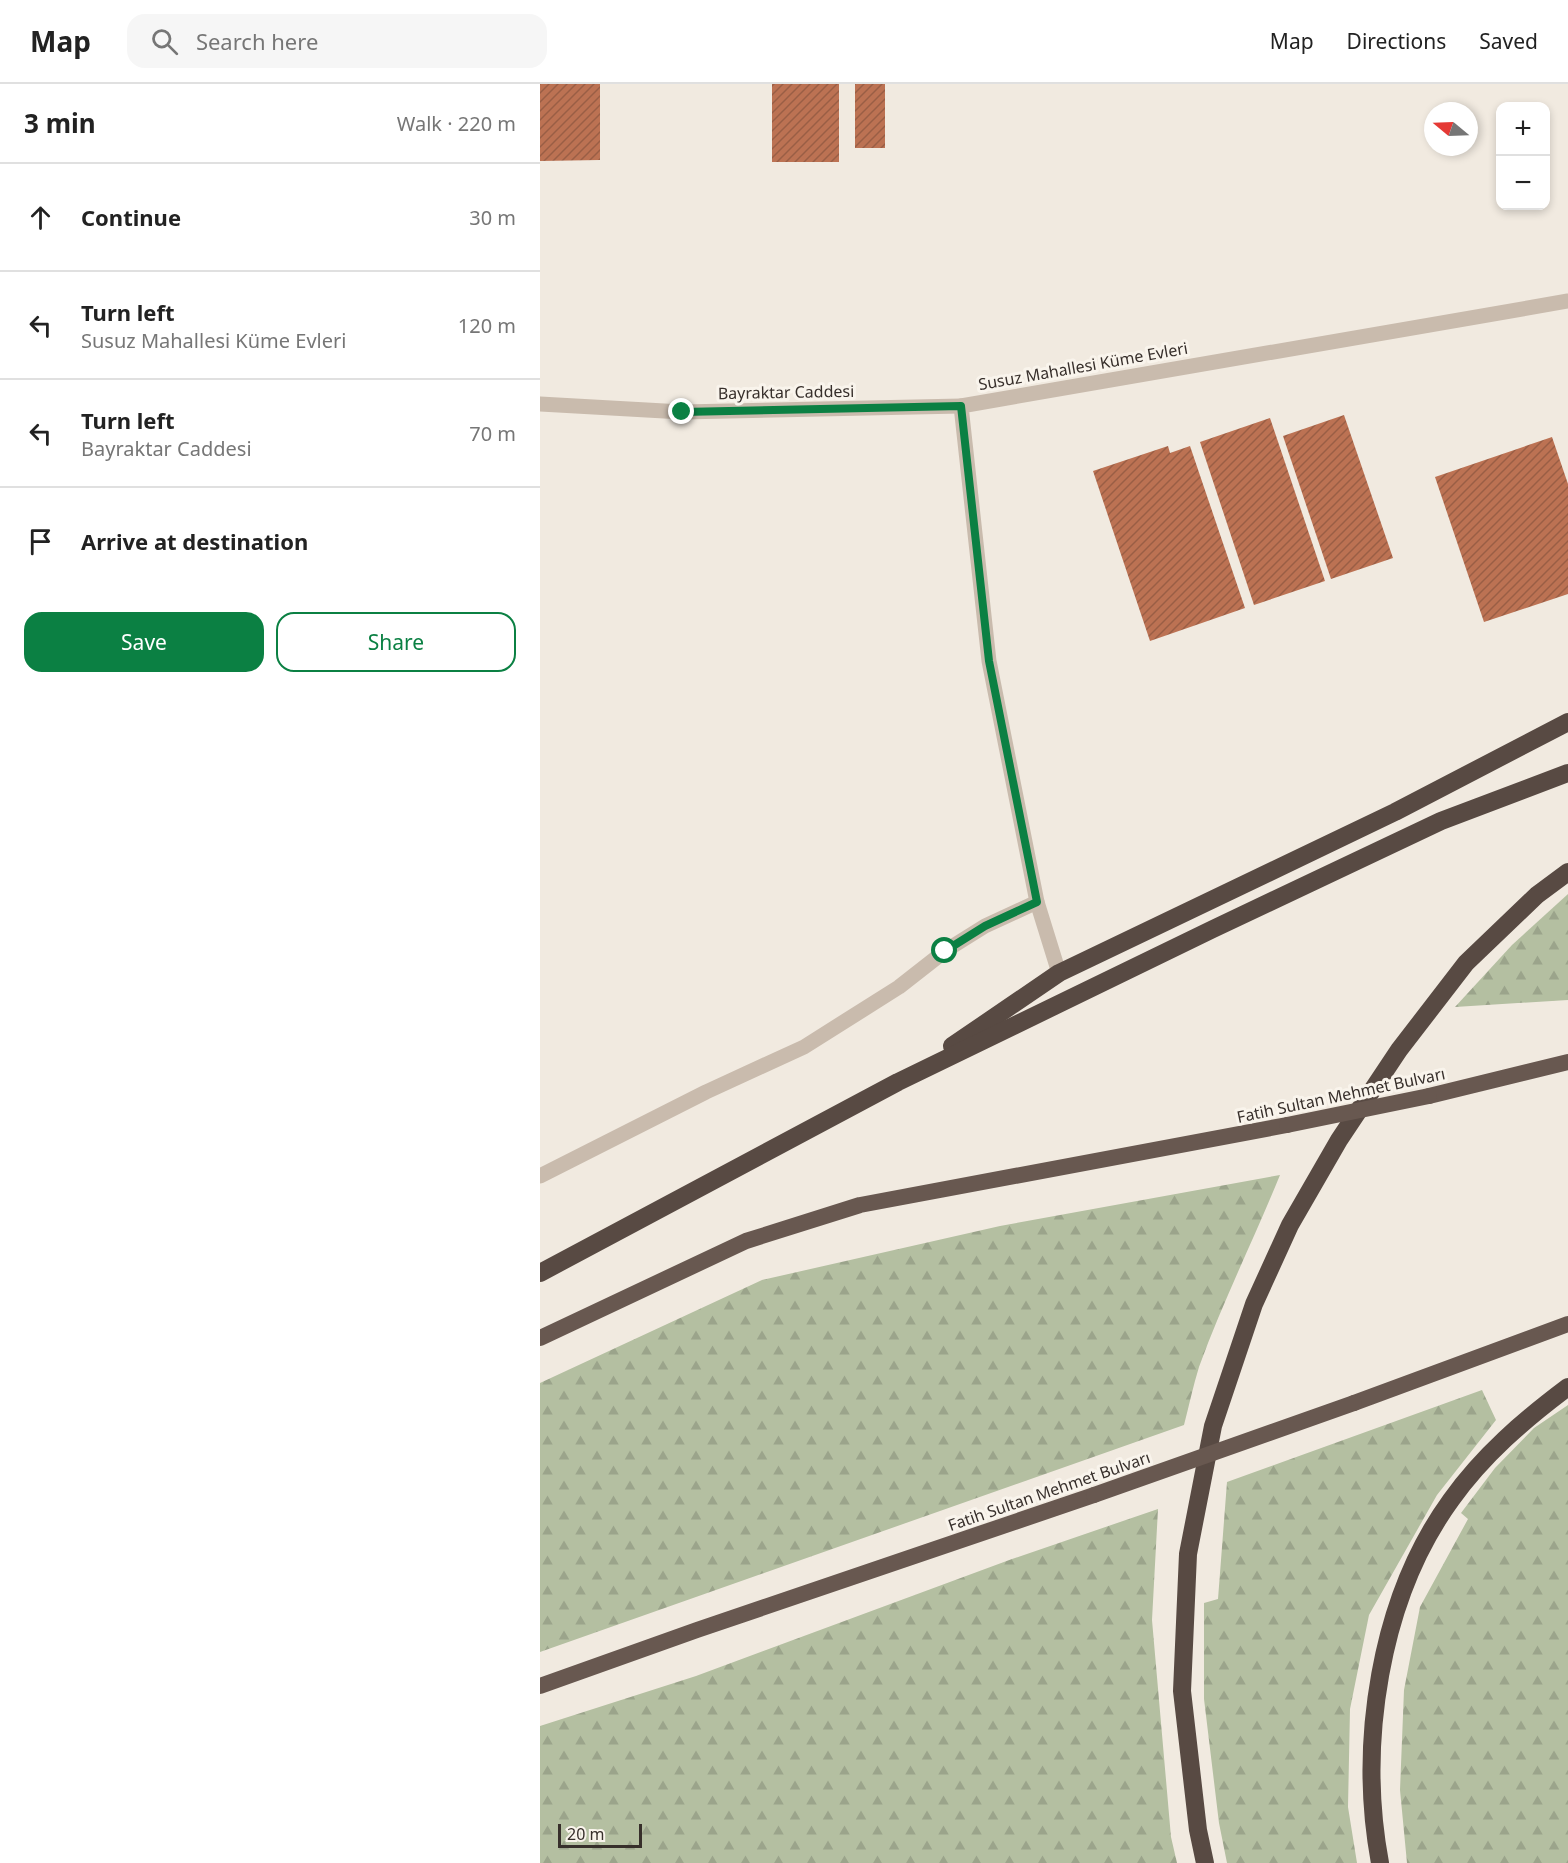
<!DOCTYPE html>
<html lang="en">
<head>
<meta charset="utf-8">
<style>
  body { margin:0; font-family:"Noto Sans",sans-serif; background:#f6f6f6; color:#222 }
  .controls { position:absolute; right:18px; top:18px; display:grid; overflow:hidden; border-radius:12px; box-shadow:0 3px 9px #0003 }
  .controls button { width:54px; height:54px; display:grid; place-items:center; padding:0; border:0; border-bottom:2px solid #e0e0e0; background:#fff; color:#222; font:30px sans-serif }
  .compass { position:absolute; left:884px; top:18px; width:54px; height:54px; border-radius:50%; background:#fff; box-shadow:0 3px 9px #0003; rotate:289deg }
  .scale { position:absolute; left:18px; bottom:15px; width:84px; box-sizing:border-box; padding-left:6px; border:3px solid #372f2b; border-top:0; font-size:16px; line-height:21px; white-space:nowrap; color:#372f2b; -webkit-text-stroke:4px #f9f4ec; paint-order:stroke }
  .stop { position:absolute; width:18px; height:18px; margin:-14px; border:4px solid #0b8043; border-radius:50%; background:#fff }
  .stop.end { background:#0b8043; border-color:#fff; box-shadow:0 2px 6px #0008 }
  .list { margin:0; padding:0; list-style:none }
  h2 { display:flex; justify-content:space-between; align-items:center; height:78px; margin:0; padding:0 24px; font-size:26px }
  h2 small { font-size:20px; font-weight:400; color:#767676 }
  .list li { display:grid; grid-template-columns:39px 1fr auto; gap:18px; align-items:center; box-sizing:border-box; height:108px; padding:0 24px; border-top:2px solid #e0e0e0 }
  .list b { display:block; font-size:22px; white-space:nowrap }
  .list p { margin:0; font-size:20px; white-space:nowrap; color:#767676 }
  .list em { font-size:20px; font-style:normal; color:#767676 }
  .actions { display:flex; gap:12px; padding:18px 24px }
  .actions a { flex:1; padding:14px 0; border:2px solid #0b8043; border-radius:18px; text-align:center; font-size:21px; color:#0b8043 }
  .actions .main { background:#0b8043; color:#fff }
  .icon { flex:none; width:33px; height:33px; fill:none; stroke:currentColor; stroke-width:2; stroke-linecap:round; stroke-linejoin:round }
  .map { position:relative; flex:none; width:1028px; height:1779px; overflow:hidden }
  header { display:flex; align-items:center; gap:36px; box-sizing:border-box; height:84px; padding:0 30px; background:#fff; border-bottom:2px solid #e0e0e0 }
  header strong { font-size:28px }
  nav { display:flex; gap:33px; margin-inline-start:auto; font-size:21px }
  .search { width:420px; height:54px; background:#f6f6f6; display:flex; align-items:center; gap:15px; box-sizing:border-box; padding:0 21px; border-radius:18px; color:#767676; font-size:22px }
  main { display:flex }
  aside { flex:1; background:#fff }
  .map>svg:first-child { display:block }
  .forest { fill:url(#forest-firs) }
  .building { fill:url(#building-hatch) }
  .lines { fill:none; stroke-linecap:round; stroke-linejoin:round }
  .minor { stroke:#c9bbad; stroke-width:15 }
  .trunk { stroke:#685850; stroke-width:16 }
  .motorway { stroke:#584a43; stroke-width:18 }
  .trunk-bridge { stroke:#685850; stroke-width:16 }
  .route { stroke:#0b8043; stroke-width:8 }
  .labels { text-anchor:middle; stroke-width:6; stroke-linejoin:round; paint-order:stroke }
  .street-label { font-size:16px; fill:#372f2b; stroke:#f9f4ec }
</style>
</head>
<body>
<header>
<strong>Map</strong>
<div class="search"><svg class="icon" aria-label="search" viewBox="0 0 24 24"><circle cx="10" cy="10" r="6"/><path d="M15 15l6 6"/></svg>Search here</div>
<nav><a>Map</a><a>Directions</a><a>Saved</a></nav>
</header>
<main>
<aside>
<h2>3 min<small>Walk · 220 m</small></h2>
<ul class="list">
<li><svg class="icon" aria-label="ahead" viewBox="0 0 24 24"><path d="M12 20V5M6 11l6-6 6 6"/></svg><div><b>Continue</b></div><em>30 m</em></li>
<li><svg class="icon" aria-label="left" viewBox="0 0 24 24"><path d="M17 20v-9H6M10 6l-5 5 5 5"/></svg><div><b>Turn left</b><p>Susuz Mahallesi Küme Evleri</p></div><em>120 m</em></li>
<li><svg class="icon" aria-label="left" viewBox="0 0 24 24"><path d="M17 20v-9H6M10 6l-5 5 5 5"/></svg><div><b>Turn left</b><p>Bayraktar Caddesi</p></div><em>70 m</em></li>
<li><svg class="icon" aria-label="arrive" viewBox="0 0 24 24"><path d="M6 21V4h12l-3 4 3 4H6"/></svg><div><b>Arrive at destination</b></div></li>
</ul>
<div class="actions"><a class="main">Save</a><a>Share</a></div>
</aside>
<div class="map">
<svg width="1028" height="1779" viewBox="0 0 1028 1779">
  <defs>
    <pattern id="forest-firs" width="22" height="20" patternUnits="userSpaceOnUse" patternTransform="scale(1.5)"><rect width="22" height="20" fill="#b4bfa1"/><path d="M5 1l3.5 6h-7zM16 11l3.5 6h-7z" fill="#9ba48b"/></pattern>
    <pattern id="building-hatch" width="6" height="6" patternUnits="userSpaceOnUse" patternTransform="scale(1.5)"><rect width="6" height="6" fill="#bc7253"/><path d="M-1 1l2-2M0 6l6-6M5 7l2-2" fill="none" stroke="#9a5e45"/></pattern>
  </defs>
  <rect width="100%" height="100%" fill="#f1eae0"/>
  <g class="forest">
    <polygon points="1028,810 1028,916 915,923 972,861"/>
    <path d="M740 1091C714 1155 683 1217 659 1283 653 1302 649 1322 644 1341L0 1568V1299L222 1196 460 1142Z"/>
    <polygon points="942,1306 956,1336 897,1411 829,1531 810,1625 808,1723 817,1779 687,1779 679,1739 664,1615 664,1519 678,1515 687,1398"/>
    <polygon points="1028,1321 1028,1779 867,1779 860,1706 864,1606 880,1523 928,1435 921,1429 955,1384 994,1344"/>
    <polygon points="618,1425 612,1536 631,1753 637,1779 0,1779 0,1642 156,1592 472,1475"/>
  </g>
  <g class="building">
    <polygon points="0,0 60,0 60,76 0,77"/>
    <rect x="232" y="0" width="67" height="78"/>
    <rect x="315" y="0" width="30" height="64"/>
    <polygon points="804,331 853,474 791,495 743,352"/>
    <polygon points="730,334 785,497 714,521 660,358"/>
    <polygon points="1012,353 1028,400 1028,510 944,538 895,393"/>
    <polygon points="628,362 630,369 650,362 705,524 610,557 553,387"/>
  </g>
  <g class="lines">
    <g class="minor">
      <polyline points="0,320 142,328 421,322"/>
      <polyline points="519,889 497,818 449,577 421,322 1028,217"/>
      <polyline points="0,1092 166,1008 264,963 359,903 405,867 445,842 497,818"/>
    </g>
    <g class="trunk">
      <polyline points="889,1012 1028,978"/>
      <polyline points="0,1254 206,1157 320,1121 747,1041"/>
      <polyline points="814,1319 1028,1240"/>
      <polyline points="0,1602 157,1546 554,1411"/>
    </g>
    <g class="motorway">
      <polyline points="412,962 519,889 855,728 1028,638"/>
      <polyline points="0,1189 358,998 673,845 901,737 1028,689"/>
      <polyline points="665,1779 658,1746 642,1607 648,1470 673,1342 714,1220 750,1141 799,1056 859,966 926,879 997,811 1028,788"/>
      <path d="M840 1779C818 1661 839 1515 911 1416 943 1371 984 1336 1028 1303"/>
    </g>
    <g class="trunk-bridge">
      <polyline points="747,1041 889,1012"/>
      <polyline points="554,1411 814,1319"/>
    </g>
  </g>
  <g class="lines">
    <polyline class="route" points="142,328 421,322 449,577 497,818 445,842 405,867"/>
  </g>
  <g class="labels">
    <g class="street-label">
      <text transform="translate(543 282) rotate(-10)" y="6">Susuz Mahallesi Küme Evleri</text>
      <text transform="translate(246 308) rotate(-1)" y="6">Bayraktar Caddesi</text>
      <text transform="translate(801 1011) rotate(-12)" y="6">Fatih Sultan Mehmet Bulvarı</text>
      <text transform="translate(509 1407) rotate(-19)" y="6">Fatih Sultan Mehmet Bulvarı</text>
    </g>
  </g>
</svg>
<div class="controls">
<button>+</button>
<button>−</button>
</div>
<svg class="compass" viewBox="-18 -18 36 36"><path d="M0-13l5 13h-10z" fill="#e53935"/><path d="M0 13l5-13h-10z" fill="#767676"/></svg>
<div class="scale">20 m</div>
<div class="stop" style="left:405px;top:867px"></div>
<div class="stop end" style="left:142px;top:328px"></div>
</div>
</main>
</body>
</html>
